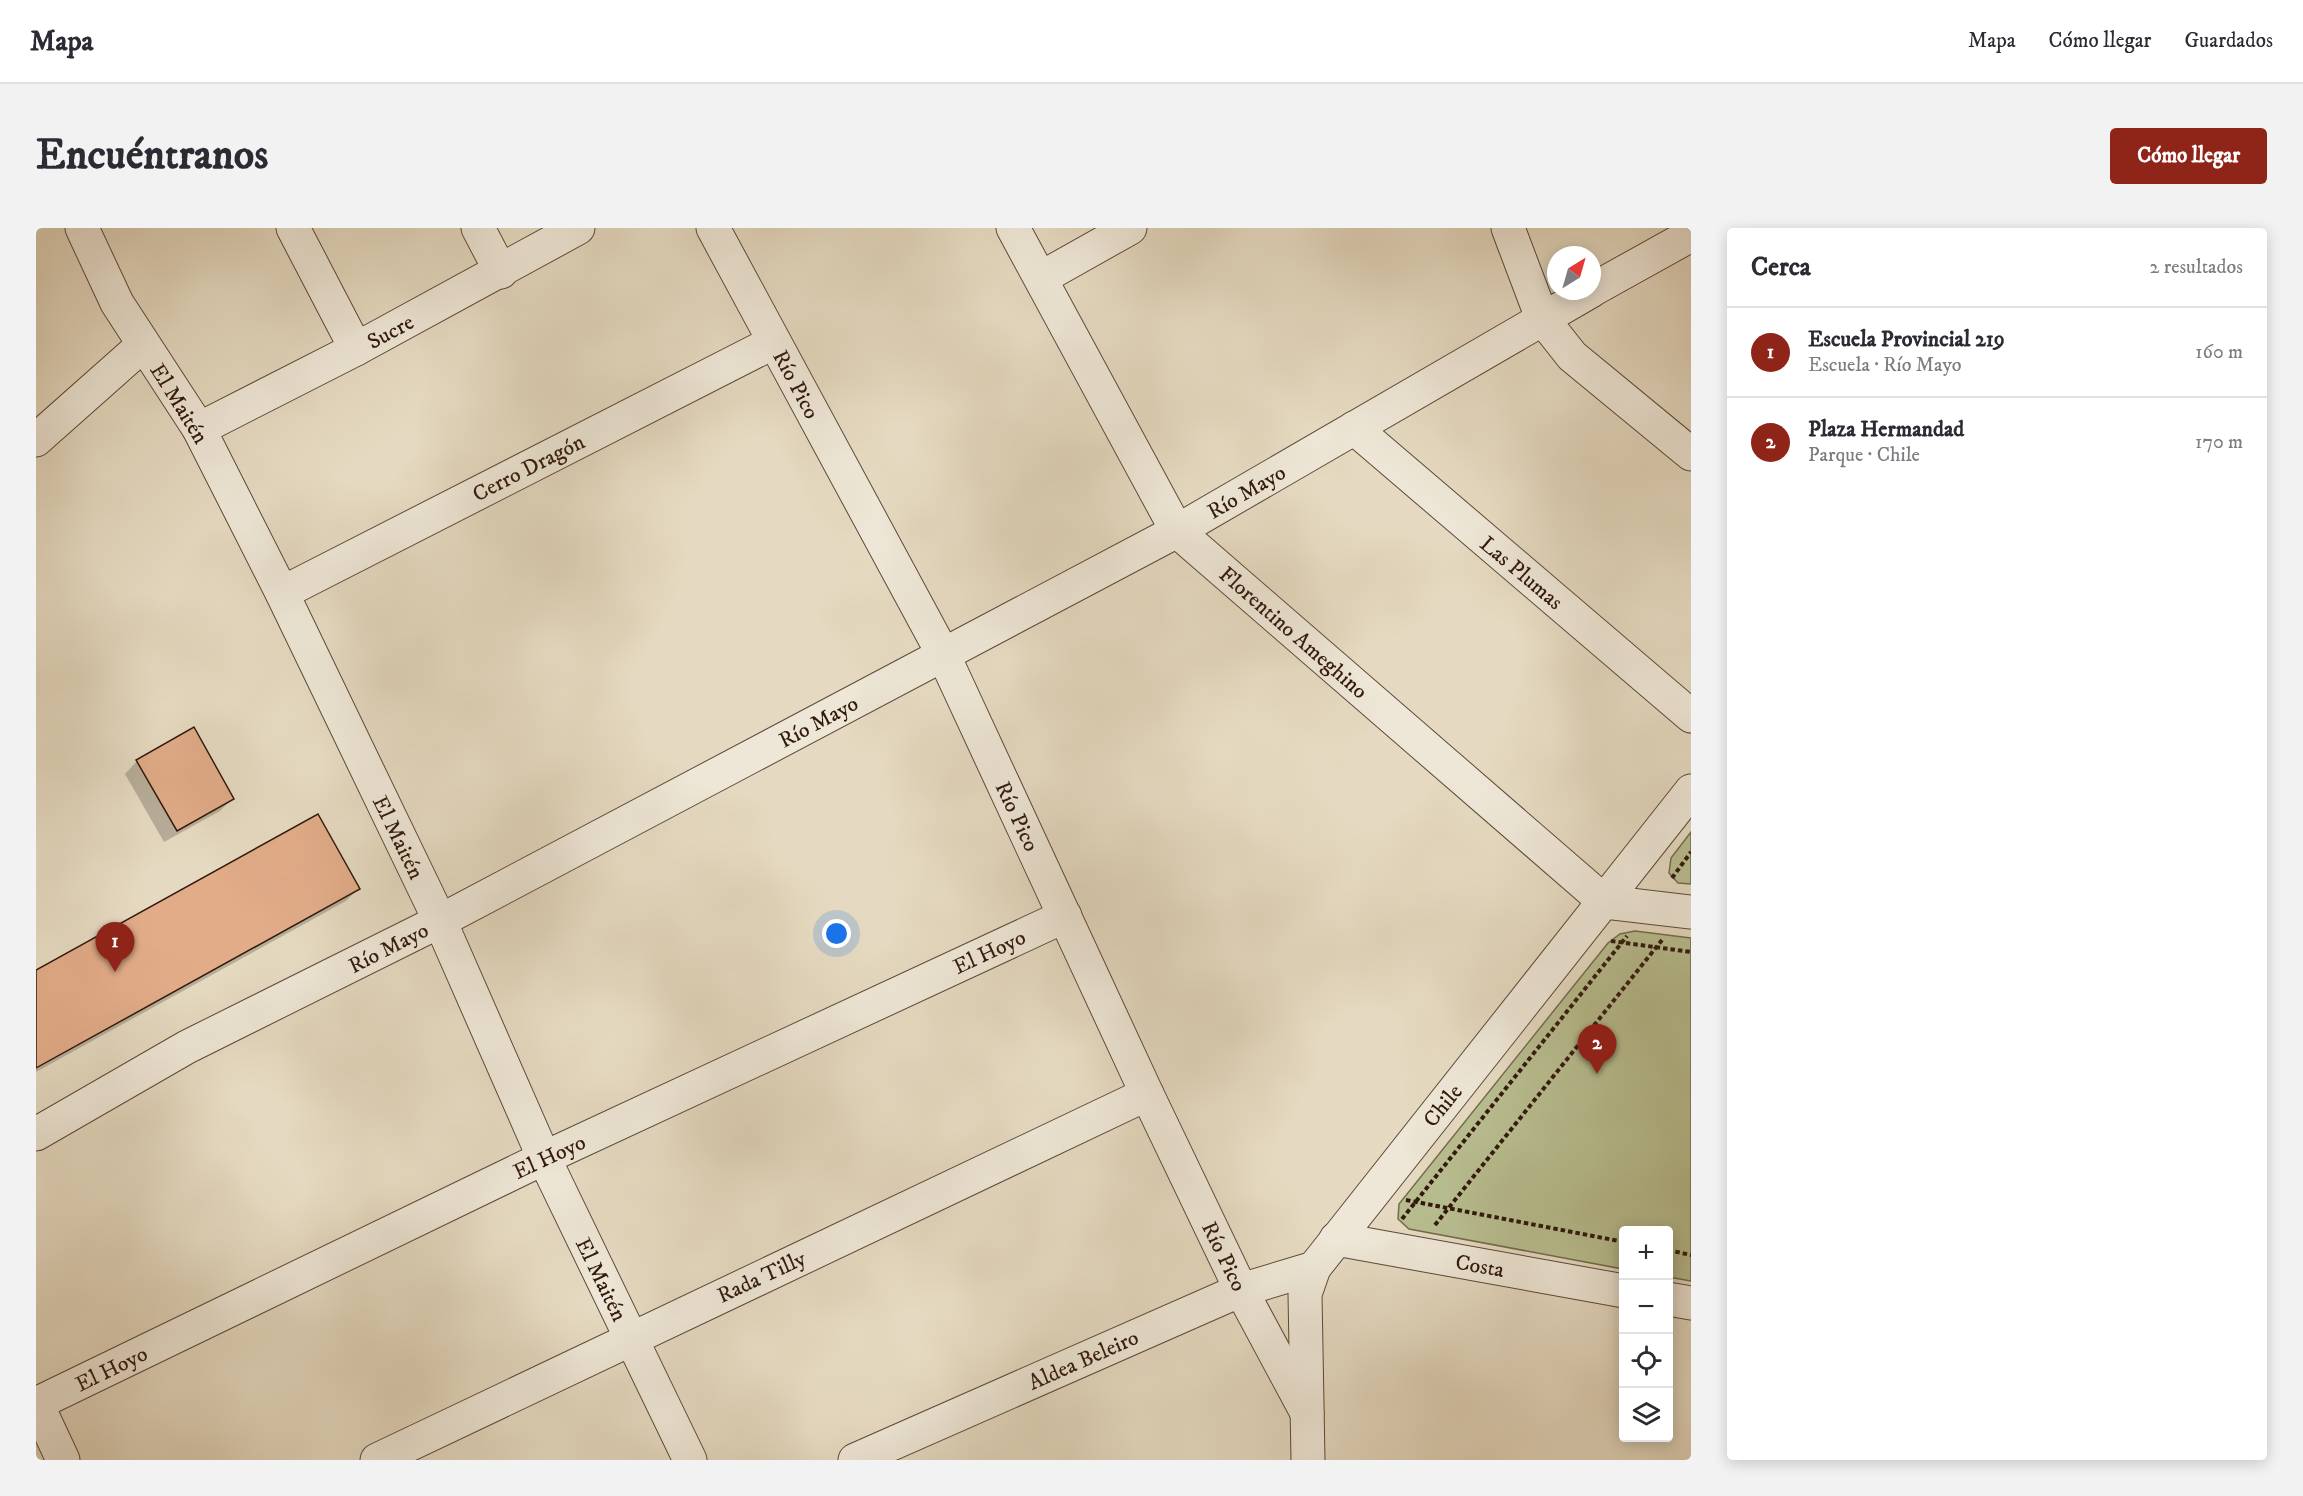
<!DOCTYPE html>
<html lang="es">
<head>
<meta charset="utf-8">
<style>
  body { margin:0; font-family:"IM FELL DW Pica",serif; background:#f2f2f3; color:#2b2b33 }
  .controls { position:absolute; right:18px; bottom:18px; display:grid; overflow:hidden; border-radius:6px; box-shadow:0 3px 15px #0003 }
  .controls button { width:54px; height:54px; display:grid; place-items:center; padding:0; border:0; border-bottom:2px solid #e1e1e2; background:#fff; color:#2b2b33; font:30px sans-serif }
  .compass { position:absolute; left:1511px; top:18px; width:54px; height:54px; border-radius:50%; background:#fff; box-shadow:0 3px 15px #0003; rotate:37deg }
  .you { position:absolute; left:801px; top:706px; width:21px; height:21px; margin:-15px; border:4px solid #fff; border-radius:50%; background:#1a73e8; box-shadow:0 0 0 9px #1a73e833 }
  .badge { display:grid; place-items:center; width:39px; height:39px; border-radius:50%; background:#8f2418; color:#fff; font-size:20px; font-weight:700 }
  .pin { position:absolute; translate:-50% -50px; filter:drop-shadow(0 2px 3px #0008) }
  .pin::after { content:''; position:absolute; top:32px; width:21px; height:18px; background:inherit; clip-path:polygon(0 0,100% 0,50% 100%) }
  .list { margin:0; padding:0; list-style:none }
  h2 { display:flex; justify-content:space-between; align-items:center; height:78px; margin:0; padding:0 24px; font-size:26px }
  h2 small { font-size:20px; font-weight:400; color:#7c7c81 }
  .list li { display:grid; grid-template-columns:39px 1fr auto; gap:18px; align-items:center; box-sizing:border-box; height:90px; padding:0 24px; border-top:2px solid #e1e1e2 }
  .list b { display:block; font-size:22px; white-space:nowrap }
  .list p { margin:0; font-size:20px; white-space:nowrap; color:#7c7c81 }
  .list em { font-size:20px; font-style:normal; color:#7c7c81 }
  .icon { flex:none; width:33px; height:33px; fill:none; stroke:currentColor; stroke-width:2; stroke-linecap:round; stroke-linejoin:round }
  .map { position:relative; flex:none; width:1655px; height:1232px; overflow:hidden; border-radius:6px }
  header { display:flex; align-items:center; gap:36px; box-sizing:border-box; height:84px; padding:0 30px; background:#fff; border-bottom:2px solid #e1e1e2 }
  header strong { font-size:28px }
  nav { display:flex; gap:33px; margin-inline-start:auto; font-size:21px }
  .intro { display:flex; align-items:center; justify-content:space-between; box-sizing:border-box; height:144px; padding:0 36px }
  h1 { margin:0; font-size:42px }
  .button { padding:15px 27px; border-radius:6px; background:#8f2418; color:#fff; font-size:21px; font-weight:700 }
  main { display:flex; gap:36px; padding:0 36px }
  aside { flex:1; background:#fff; border-radius:6px; box-shadow:0 3px 15px #0003 }
  .map>svg:first-child { display:block }
  .green { fill:#b8be90; stroke:#746c4e; stroke-width:1.5 }
  .shadow { fill:#0003 }
  .building { fill:#e2ac89; stroke:#31190c; stroke-width:1.5 }
  .lines { fill:none; stroke-linecap:round; stroke-linejoin:round }
  .minor-casing { stroke:#5e4939; stroke-width:35 }
  .path { stroke:#31190c; stroke-width:4; stroke-dasharray:4.5 3; stroke-linecap:butt }
  .minor { stroke:#eee7d7; stroke-width:33 }
  .labels { text-anchor:middle; stroke-width:4.5; stroke-linejoin:round; paint-order:stroke }
  .street-label { font-size:22px; fill:#31190c; stroke:#eee7d7 }
</style>
</head>
<body>
<header>
<strong>Mapa</strong>
<nav><a>Mapa</a><a>Cómo llegar</a><a>Guardados</a></nav>
</header>
<div class="intro"><h1>Encuéntranos</h1><a class="button">Cómo llegar</a></div>
<main>
<div class="map">
<svg width="1655" height="1232" viewBox="0 0 1655 1232">
  <rect width="100%" height="100%" fill="#e5dac1"/>
  <filter id="stains"><feTurbulence type="fractalNoise" baseFrequency=".00333" numOctaves="4"/><feColorMatrix values="0 0 0 0 .2 0 0 0 0 .09 0 0 0 0 .02 0 0 0 .5 -.17"/></filter>
  <radialGradient id="worn" r=".72"><stop offset=".6" stop-color="#630" stop-opacity="0"/><stop offset="1" stop-color="#630" stop-opacity=".3"/></radialGradient>
  <g class="green">
    <polygon points="1655,604 1655,656 1642,655 1633,645 1635,630"/>
    <polygon points="1599,703 1655,710 1655,1053 1633,1049 1632,1002 1588,1002 1587,1041 1373,1001 1362,991 1363,976 1572,715 1584,706"/>
  </g>
  <g class="shadow">
    <polygon points="101,533 196,571 184,583 128,614 89,546"/>
    <polygon points="322,661 310,673 0,844 0,744"/>
  </g>
  <g class="building">
    <polygon points="158,499 198,571 141,603 100,532"/>
    <polygon points="282,586 324,661 0,840 0,742"/>
  </g>
  <g class="lines">
    <g class="minor-casing">
      <g id="minor">
        <polyline points="46,0 81,75 163,201 246,365 404,693 508,930 654,1232"/>
        <polyline points="257,0 320,121"/>
        <polyline points="442,0 465,44"/>
        <polyline points="677,0 907,426 1111,866 1205,1062 1271,1185"/>
        <polyline points="977,0 1141,303 1569,674 1655,684"/>
        <polyline points="1472,0 1506,90 1536,128 1655,226"/>
        <polyline points="1005,50 1094,0"/>
        <polyline points="1556,62 1655,7"/>
        <polyline points="1318,200 1655,488"/>
        <polyline points="163,201 320,121 542,0"/>
        <polyline points="0,212 107,117"/>
        <polyline points="246,365 738,114"/>
        <polyline points="0,906 151,819 404,693 1141,303 1555,63"/>
        <polyline points="1300,1011 1588,1063"/>
        <polyline points="1632,1071 1655,1075"/>
        <polyline points="0,1174 27,1232"/>
        <polyline points="0,1176 508,930 1029,688"/>
        <polyline points="341,1232 1111,866"/>
        <polyline points="819,1232 1205,1062 1278,1040"/>
        <polyline points="1272,1232 1269,1066 1278,1040 1655,563"/>
      </g>
    </g>
    <g class="path">
      <polyline points="1636,650 1655,624"/>
      <polyline points="1575,713 1655,724"/>
      <polyline points="1370,972 1588,1014"/>
      <polyline points="1366,991 1591,708"/>
      <polyline points="1399,997 1626,712"/>
      <polyline points="1632,1022 1655,1027"/>
    </g>
    <use href="#minor" class="minor"/>
  </g>
  <g class="labels">
    <g class="street-label">
      <text transform="translate(354 103) rotate(-28)" y="8">Sucre</text>
      <text transform="translate(761 156) rotate(62)" y="8">Río Pico</text>
      <text transform="translate(144 175) rotate(58)" y="8">El Maitén</text>
      <text transform="translate(492 239) rotate(-27)" y="8">Cerro Dragón</text>
      <text transform="translate(1210 263) rotate(-30)" y="8">Río Mayo</text>
      <text transform="translate(1486 344) rotate(40)" y="8">Las Plumas</text>
      <text transform="translate(1258 404) rotate(41)" y="8">Florentino Ameghino</text>
      <text transform="translate(782 493) rotate(-28)" y="8">Río Mayo</text>
      <text transform="translate(982 588) rotate(65)" y="8">Río Pico</text>
      <text transform="translate(363 609) rotate(64)" y="8">El Maitén</text>
      <text transform="translate(352 719) rotate(-27)" y="8">Río Mayo</text>
      <text transform="translate(953 723) rotate(-25)" y="8">El Hoyo</text>
      <text transform="translate(1406 877) rotate(-51)" y="8">Chile</text>
      <text transform="translate(513 928) rotate(-25)" y="8">El Hoyo</text>
      <text transform="translate(1189 1028) rotate(64)" y="8">Río Pico</text>
      <text transform="translate(1444 1037) rotate(10)" y="8">Costa</text>
      <text transform="translate(725 1048) rotate(-25)" y="8">Rada Tilly</text>
      <text transform="translate(566 1051) rotate(64)" y="8">El Maitén</text>
      <text transform="translate(1047 1131) rotate(-24)" y="8">Aldea Beleiro</text>
      <text transform="translate(75 1140) rotate(-26)" y="8">El Hoyo</text>
    </g>
  </g>
  <rect width="100%" height="100%" filter="url(#stains)"/>
  <rect width="100%" height="100%" fill="url(#worn)"/>
</svg>
<div class="controls">
<button>+</button>
<button>−</button>
<button><svg class="icon" aria-label="locate" viewBox="0 0 24 24"><circle cx="12" cy="12" r="6"/><path d="M12 2v4M12 18v4M2 12h4M18 12h4"/></svg></button>
<button><svg class="icon" aria-label="layers" viewBox="0 0 24 24"><path d="M12 4l9 5-9 5-9-5zM3 14l9 5 9-5"/></svg></button>
</div>
<svg class="compass" viewBox="-18 -18 36 36"><path d="M0-13l5 13h-10z" fill="#e53935"/><path d="M0 13l5-13h-10z" fill="#7c7c81"/></svg>
<div class="you"></div>
<div class="pin badge" style="left:79px;top:744px">1</div>
<div class="pin badge" style="left:1561px;top:846px">2</div>
</div>
<aside>
<h2>Cerca<small>2 resultados</small></h2>
<ul class="list">
<li><span class="badge">1</span><div><b>Escuela Provincial 219</b><p>Escuela · Río Mayo</p></div><em>160 m</em></li>
<li><span class="badge">2</span><div><b>Plaza Hermandad</b><p>Parque · Chile</p></div><em>170 m</em></li>
</ul>
</aside>
</main>
</body>
</html>
